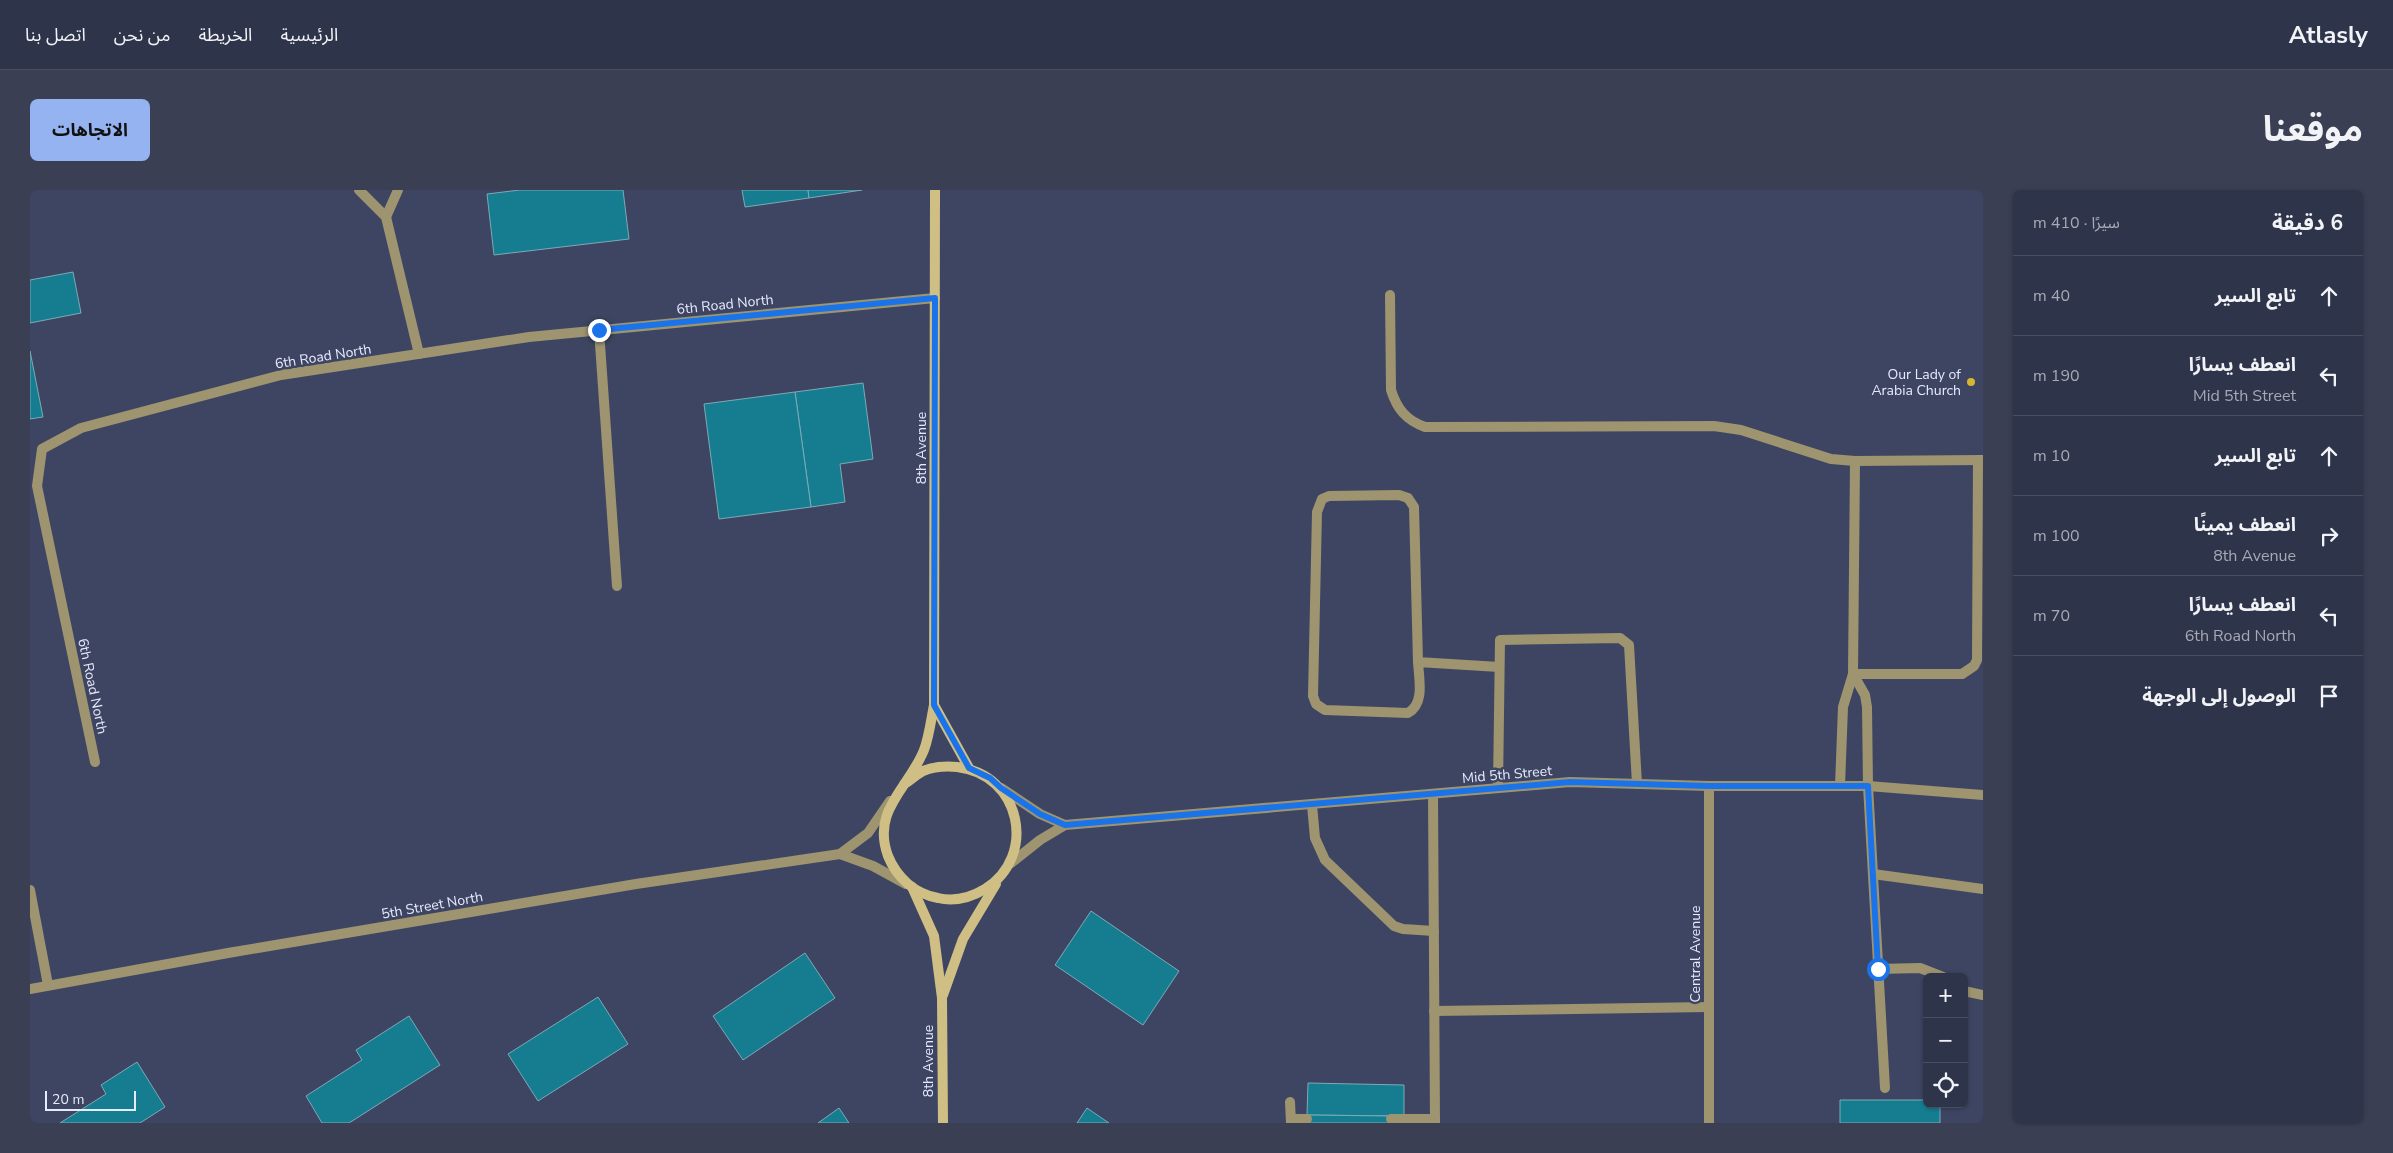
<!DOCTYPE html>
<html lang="ar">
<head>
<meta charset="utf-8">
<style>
  body { margin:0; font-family:"Nunito Sans","Noto Sans Arabic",sans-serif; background:#3a3f54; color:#f1f3f6; direction:rtl }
  .controls { position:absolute; right:15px; bottom:15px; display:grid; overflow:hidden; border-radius:8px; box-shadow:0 1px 4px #0004 }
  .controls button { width:45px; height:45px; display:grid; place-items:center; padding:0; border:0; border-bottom:1px solid #494f62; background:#2e344a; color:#f1f3f6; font:25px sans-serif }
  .scale { position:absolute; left:15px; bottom:12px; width:91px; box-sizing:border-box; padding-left:5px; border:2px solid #e6eafd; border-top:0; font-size:14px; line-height:18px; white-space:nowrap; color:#e6eafd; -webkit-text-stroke:4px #3e4562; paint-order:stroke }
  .stop { position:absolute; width:15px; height:15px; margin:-11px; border:4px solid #1a73e8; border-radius:50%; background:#fff }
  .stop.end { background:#1a73e8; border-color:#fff; box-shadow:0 1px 5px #0008 }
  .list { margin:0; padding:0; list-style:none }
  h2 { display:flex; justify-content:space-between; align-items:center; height:65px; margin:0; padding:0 20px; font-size:21px }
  h2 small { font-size:16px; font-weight:400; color:#a7aab5 }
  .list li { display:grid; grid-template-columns:32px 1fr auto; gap:15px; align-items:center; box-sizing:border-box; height:80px; padding:0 20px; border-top:1px solid #494f62 }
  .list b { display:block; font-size:19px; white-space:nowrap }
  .list p { margin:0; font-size:16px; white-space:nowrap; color:#a7aab5 }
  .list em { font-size:16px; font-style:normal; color:#a7aab5 }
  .icon { flex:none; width:28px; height:28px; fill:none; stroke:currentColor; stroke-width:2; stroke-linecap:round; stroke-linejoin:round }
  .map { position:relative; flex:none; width:1953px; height:933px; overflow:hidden; direction:ltr; border-radius:8px }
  header { display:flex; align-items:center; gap:30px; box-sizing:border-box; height:70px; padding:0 25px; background:#2e344a; border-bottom:1px solid #494f62 }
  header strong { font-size:24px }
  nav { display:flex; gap:28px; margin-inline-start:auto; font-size:18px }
  .intro { display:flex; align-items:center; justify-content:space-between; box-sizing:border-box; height:120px; padding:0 30px }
  h1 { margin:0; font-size:35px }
  .button { padding:12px 22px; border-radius:8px; background:#95b2f1; color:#111; font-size:18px; font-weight:700 }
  main { display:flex; gap:30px; padding:0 30px }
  aside { flex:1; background:#2e344a; border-radius:8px; box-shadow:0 1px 4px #0004 }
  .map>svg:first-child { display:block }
  .building { fill:#167d91; stroke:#7caab5 }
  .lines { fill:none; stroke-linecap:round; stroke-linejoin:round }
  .service { stroke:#9e9470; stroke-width:10 }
  .minor { stroke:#9e9470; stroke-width:10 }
  .secondary { stroke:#cfbf85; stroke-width:10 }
  .route { stroke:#1a73e8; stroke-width:6 }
  .poi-dot { fill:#d5b534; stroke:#3e4562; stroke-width:2 }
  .labels { text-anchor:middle; stroke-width:5; stroke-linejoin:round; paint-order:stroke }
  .street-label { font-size:14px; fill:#e6eafd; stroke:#3e4562 }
  .poi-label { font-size:14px; fill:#e6eafd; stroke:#3e4562; text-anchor:end }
</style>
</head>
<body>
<header>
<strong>Atlasly</strong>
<nav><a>الرئيسية</a><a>الخريطة</a><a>من نحن</a><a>اتصل بنا</a></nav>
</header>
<div class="intro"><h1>موقعنا</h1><a class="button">الاتجاهات</a></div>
<main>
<aside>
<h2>6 دقيقة<small>سيرًا · 410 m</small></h2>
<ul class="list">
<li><svg class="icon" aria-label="ahead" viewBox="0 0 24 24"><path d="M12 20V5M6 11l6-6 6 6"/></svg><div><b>تابع السير</b></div><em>40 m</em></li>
<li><svg class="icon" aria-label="left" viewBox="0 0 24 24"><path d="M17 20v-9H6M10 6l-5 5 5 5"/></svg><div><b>انعطف يسارًا</b><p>Mid 5th Street</p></div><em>190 m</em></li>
<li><svg class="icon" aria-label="ahead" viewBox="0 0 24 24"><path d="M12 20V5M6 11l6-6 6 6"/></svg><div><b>تابع السير</b></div><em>10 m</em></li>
<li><svg class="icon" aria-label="right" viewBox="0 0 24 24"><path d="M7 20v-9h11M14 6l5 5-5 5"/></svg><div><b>انعطف يمينًا</b><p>8th Avenue</p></div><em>100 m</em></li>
<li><svg class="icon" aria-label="left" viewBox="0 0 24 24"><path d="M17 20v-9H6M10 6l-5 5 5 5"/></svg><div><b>انعطف يسارًا</b><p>6th Road North</p></div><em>70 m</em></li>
<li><svg class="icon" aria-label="arrive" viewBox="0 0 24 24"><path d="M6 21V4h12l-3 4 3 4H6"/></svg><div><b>الوصول إلى الوجهة</b></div></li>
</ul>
</aside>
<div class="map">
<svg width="1953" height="933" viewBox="0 0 1953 933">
  <rect width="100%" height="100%" fill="#3e4562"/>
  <g class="building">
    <polygon points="490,0 593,0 599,49 464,65 457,4"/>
    <polygon points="712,0 778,0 779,8 715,17"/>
    <polygon points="778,0 832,0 779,8"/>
    <polygon points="43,82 51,123 0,133 0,90"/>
    <polygon points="0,161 13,227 0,229"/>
    <polygon points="833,193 843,269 810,274 815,312 781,317 765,202"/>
    <polygon points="765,202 781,317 689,329 674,214"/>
    <polygon points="1061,721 1149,781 1113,835 1025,775"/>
    <polygon points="775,763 805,808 713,870 683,826"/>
    <polygon points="568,807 598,854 508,911 478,864"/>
    <polygon points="379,826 410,875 319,933 292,933 276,906 332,870 326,860"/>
    <polygon points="107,872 135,917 110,933 30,933 76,904 71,895"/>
    <polygon points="1278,893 1374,895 1374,926 1277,925"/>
    <polygon points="1810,910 1897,910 1897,914 1910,914 1910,933 1810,933"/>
    <polygon points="809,918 819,933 788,933"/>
    <polygon points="1057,918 1079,933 1047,933"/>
    <polygon points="1277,925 1361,926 1361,933 1277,933"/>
  </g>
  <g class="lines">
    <g class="service">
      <polyline points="329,0 356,27 389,164"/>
      <polyline points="356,27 368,0"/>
      <path d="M1360 105 1361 200C1367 219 1376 230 1395 237L1684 236 1711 240 1801 269 1825 271 1953 270"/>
      <polyline points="569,140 587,396"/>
      <path d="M1388 472 1384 317 1378 308 1369 305 1299 306 1292 309 1287 322 1283 506 1286 514 1295 520 1378 523C1395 513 1389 490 1388 472L1469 477"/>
      <polyline points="1823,484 1835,505 1837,517 1838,596 1855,898"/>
      <polyline points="1823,484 1932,484 1944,476 1947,470 1948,270"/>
      <polyline points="1810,596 1813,517 1823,484 1825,271"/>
      <polyline points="1468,598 1470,450 1590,448 1599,455 1607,594"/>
      <polyline points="1282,615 1285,648 1295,670 1364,736 1373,739 1404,741"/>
      <polyline points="1843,684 1953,699"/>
      <polyline points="1848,779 1890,778 1913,787"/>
      <polyline points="1934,801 1953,805"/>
      <polyline points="1404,821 1679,817"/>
      <polyline points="1260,912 1261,933"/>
      <polyline points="1261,929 1277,929"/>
      <polyline points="1361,929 1405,929"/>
    </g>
    <g class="minor">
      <polyline points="65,572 7,296 12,259 51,238 251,185 499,147 905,108"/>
      <polyline points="1679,596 1679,933"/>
      <polyline points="971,598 1010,624 1035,635"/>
      <polyline points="1403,604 1405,933"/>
      <polyline points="810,664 838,643 860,611"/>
      <polyline points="981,673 1010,650 1035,635 1540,592 1679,596 1838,596 1953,605"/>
      <polyline points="0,700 18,795"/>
      <polyline points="0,799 198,763 606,694 810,664 843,676 876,694"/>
    </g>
    <g class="secondary">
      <polyline points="904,515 939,578"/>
      <path d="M874 594C881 590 887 584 893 581 903 577 916 576 927 577 991 584 1008 666 955 699 940 708 925 712 908 708 885 704 867 688 858 666 841 620 879 598 894 560 899 547 901 530 904 515L905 0"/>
      <polyline points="882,697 904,746 912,808 913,933"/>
      <polyline points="913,805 933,749 966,694"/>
    </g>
  </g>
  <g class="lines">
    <polyline class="route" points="569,140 905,108 904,515 939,578 960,588 971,598 1010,624 1035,635 1540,592 1679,596 1838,596 1848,779"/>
  </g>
  <circle class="poi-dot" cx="1941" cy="192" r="5"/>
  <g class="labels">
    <g class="street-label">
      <text transform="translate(695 114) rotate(-6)" y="5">6th Road North</text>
      <text transform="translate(293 166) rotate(-9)" y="5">6th Road North</text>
      <text transform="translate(891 258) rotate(-90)" y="5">8th Avenue</text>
      <text transform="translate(63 496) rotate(78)" y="5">6th Road North</text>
      <text transform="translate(1477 584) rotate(-5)" y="5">Mid 5th Street</text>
      <text transform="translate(402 715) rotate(-10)" y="5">5th Street North</text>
      <text transform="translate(1665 764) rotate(-90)" y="5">Central Avenue</text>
      <text transform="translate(898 871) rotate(-90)" y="5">8th Avenue</text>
    </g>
    <g class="poi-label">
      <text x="1931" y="189">Our Lady of<tspan x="1931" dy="16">Arabia Church</tspan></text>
    </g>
  </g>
</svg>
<div class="controls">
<button>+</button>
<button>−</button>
<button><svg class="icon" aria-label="locate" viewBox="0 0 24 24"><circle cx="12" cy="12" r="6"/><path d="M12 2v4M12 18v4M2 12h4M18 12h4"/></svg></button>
</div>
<div class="scale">20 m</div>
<div class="stop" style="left:1848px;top:779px"></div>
<div class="stop end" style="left:569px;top:140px"></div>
</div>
</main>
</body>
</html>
